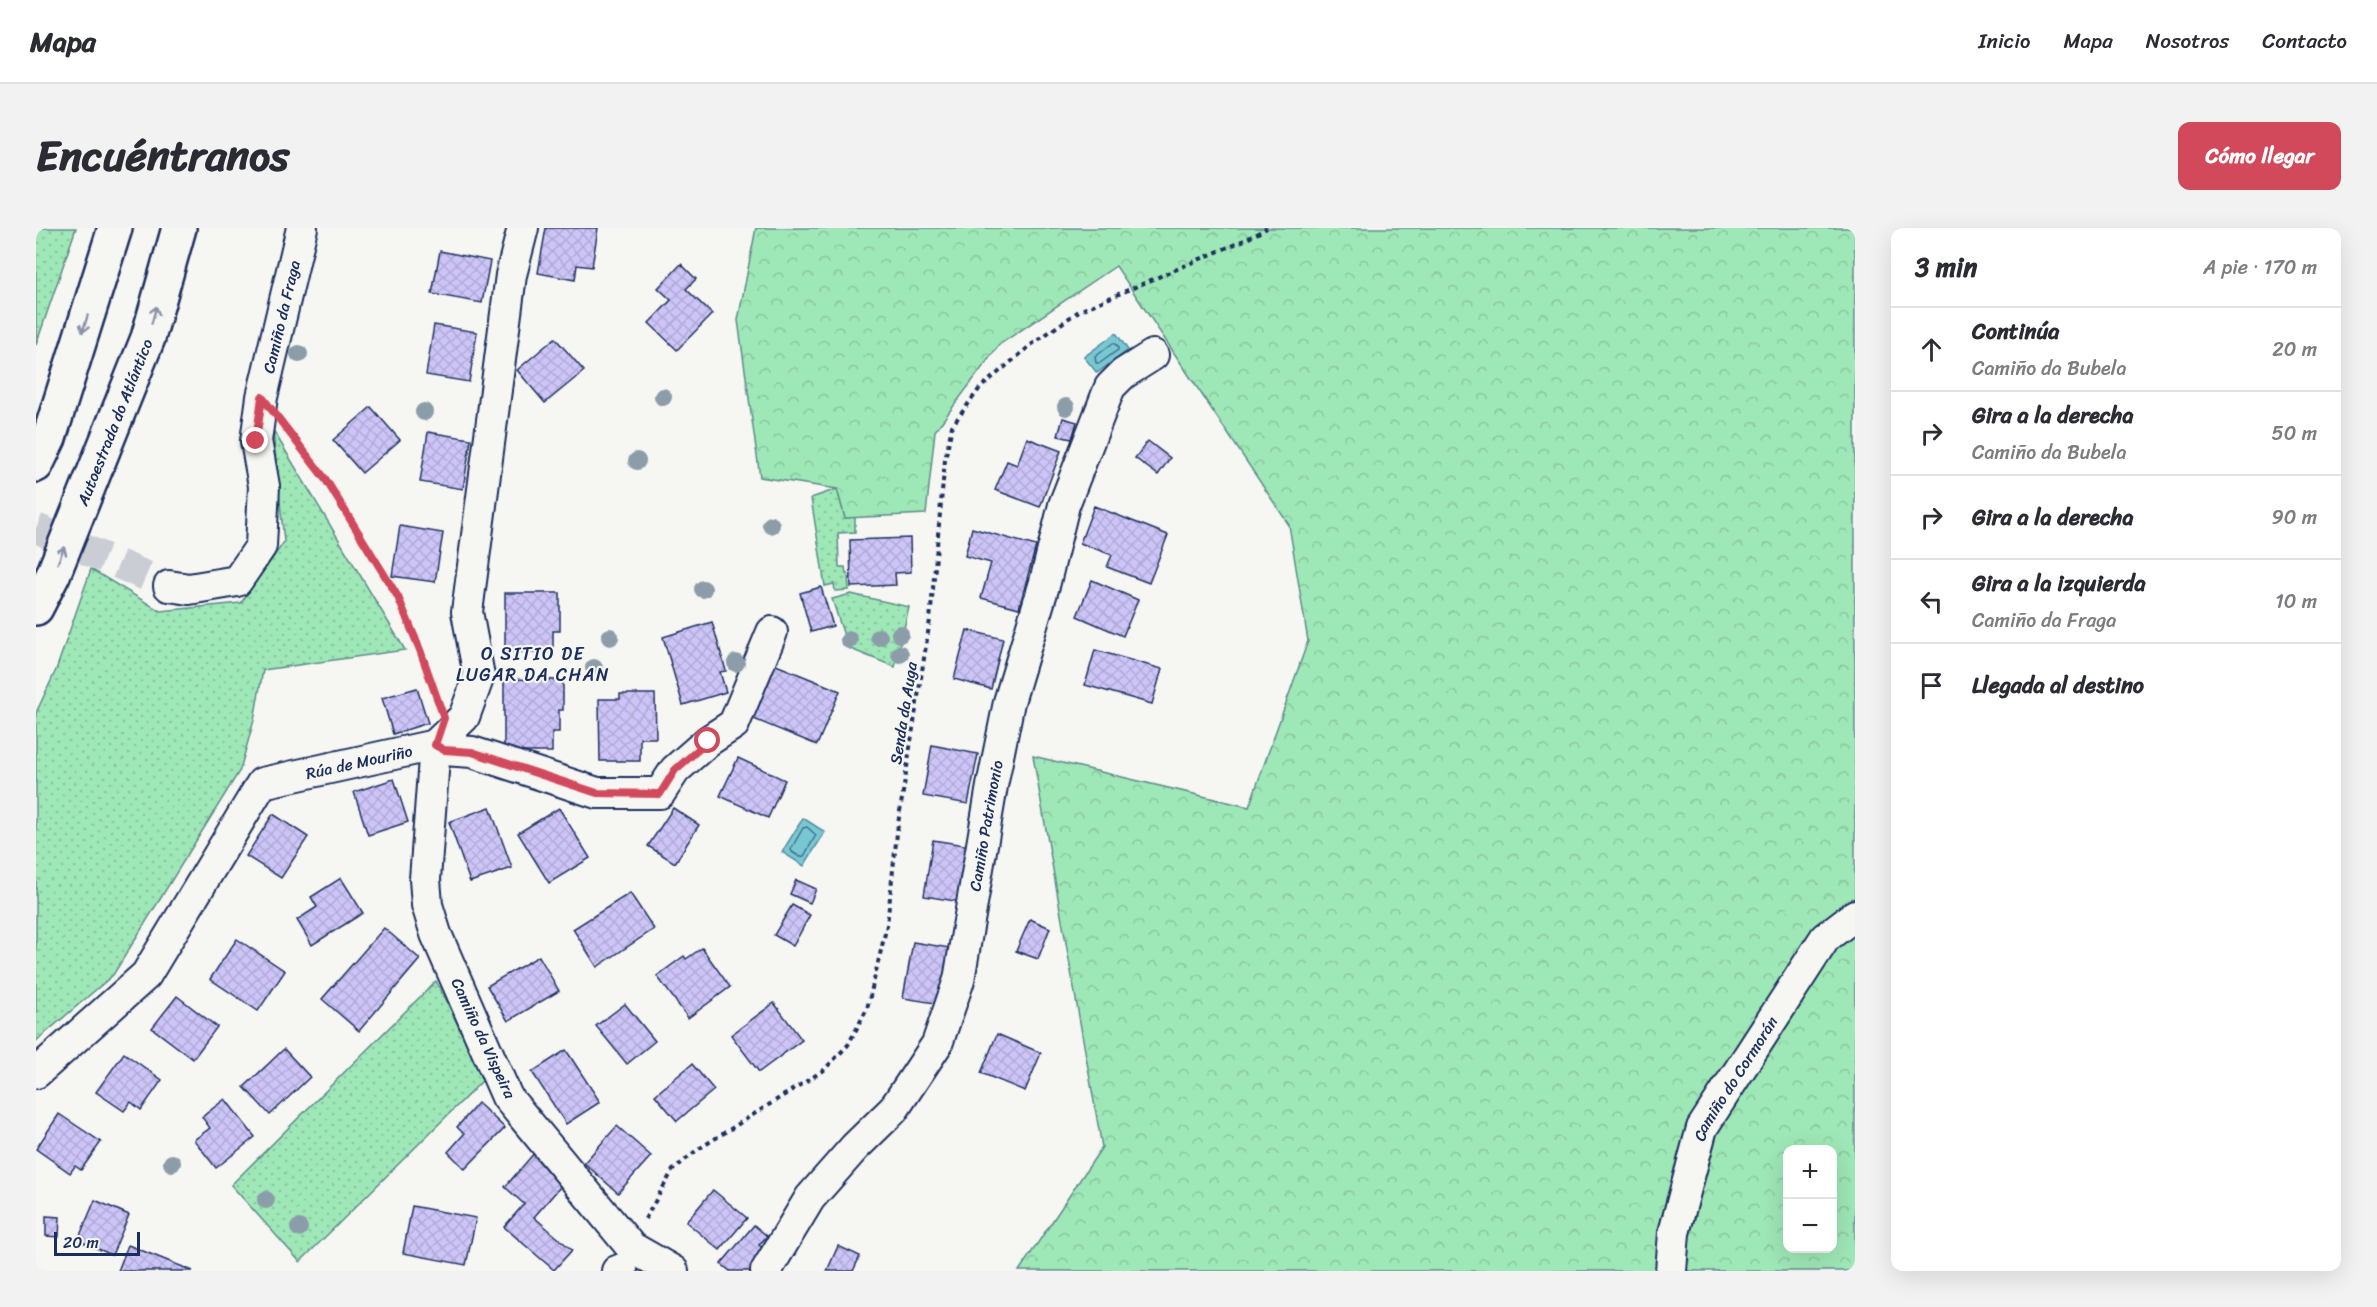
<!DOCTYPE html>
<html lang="es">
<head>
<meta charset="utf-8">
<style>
  body { margin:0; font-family:Sriracha,sans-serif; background:#f2f2f3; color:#2b2b33 }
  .controls { position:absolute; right:18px; bottom:18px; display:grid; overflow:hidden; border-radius:12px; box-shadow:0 6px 24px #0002 }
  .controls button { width:54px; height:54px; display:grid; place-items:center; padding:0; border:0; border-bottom:2px solid #e1e1e2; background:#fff; color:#2b2b33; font:30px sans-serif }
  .scale { position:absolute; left:18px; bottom:15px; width:86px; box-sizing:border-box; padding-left:6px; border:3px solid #1b2f5e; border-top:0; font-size:16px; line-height:21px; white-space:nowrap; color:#1b2f5e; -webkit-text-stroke:4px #f6f6f2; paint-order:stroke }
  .stop { position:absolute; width:18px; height:18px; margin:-14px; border:4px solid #d1495b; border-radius:50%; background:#fff }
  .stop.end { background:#d1495b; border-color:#fff; box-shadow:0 2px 6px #0008 }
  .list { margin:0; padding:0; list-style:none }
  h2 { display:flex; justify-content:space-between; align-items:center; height:78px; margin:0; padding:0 24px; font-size:26px }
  h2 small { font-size:20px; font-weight:400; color:#7c7c81 }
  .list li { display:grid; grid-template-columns:39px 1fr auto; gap:18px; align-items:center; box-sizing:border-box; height:84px; padding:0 24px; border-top:2px solid #e1e1e2 }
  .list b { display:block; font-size:22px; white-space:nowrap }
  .list p { margin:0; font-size:20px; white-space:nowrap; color:#7c7c81 }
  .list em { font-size:20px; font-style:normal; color:#7c7c81 }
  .icon { flex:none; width:33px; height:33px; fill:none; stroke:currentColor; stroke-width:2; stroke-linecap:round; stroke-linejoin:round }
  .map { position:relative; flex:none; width:1819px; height:1043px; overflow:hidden; border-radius:12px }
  header { display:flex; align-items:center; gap:36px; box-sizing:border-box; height:84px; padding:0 30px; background:#fff; border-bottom:2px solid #e1e1e2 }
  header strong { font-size:28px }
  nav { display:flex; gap:33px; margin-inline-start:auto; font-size:21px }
  .intro { display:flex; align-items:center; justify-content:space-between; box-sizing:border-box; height:144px; padding:0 36px }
  h1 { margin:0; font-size:42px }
  .button { padding:15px 27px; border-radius:12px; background:#d1495b; color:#fff; font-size:21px; font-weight:700 }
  main { display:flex; gap:36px; padding:0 36px }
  aside { flex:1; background:#fff; border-radius:12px; box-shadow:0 6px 24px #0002 }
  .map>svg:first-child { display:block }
  .grass { fill:url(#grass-dots); stroke:#5c8b8a; stroke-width:1.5 }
  .forest { fill:url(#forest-crowns); stroke:#5c8b8a; stroke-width:1.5; fill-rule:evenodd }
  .water { fill:#78c8d2; stroke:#538ba4; stroke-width:1.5 }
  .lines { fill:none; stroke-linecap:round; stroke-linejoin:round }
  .shore { stroke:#406c8c; stroke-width:1.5 }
  .building { fill:url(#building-cross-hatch); stroke:#1b2f5e; stroke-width:1.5 }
  .minor-tunnel { stroke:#caced4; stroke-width:30; stroke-dasharray:30 15; stroke-linecap:butt }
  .minor-casing { stroke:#1b2f5e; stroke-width:34 }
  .motorway-casing { stroke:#1b2f5e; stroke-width:38 }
  .path { stroke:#1b2f5e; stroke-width:4; stroke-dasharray:4.5 4.5; stroke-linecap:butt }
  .minor { stroke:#f6f6f2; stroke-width:30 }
  .motorway { stroke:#f6f6f2; stroke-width:33 }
  .tree { fill:#8c9daa }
  .oneway { stroke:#8892a8 }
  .route { stroke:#d1495b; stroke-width:8 }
  .labels { text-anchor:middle; stroke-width:4.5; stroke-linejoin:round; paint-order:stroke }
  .street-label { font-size:16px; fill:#1b2f5e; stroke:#f6f6f2 }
  .neighbourhood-label { font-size:18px; letter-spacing:1.5px; fill:#1b2f5e; stroke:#f6f6f2 }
</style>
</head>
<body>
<header>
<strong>Mapa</strong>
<nav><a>Inicio</a><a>Mapa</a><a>Nosotros</a><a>Contacto</a></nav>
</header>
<div class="intro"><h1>Encuéntranos</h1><a class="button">Cómo llegar</a></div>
<main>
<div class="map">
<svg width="1819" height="1043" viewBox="0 0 1819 1043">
  <defs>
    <pattern id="grass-dots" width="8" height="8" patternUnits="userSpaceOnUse" patternTransform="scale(1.5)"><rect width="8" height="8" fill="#9ee7b6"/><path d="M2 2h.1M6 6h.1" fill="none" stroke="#88c69f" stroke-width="1.8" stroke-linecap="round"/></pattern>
    <pattern id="forest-crowns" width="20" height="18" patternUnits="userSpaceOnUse" patternTransform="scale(1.5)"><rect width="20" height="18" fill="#9ee7b6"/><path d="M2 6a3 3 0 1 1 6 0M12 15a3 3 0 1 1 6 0" fill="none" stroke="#88c69f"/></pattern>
    <pattern id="building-cross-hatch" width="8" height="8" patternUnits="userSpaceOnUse" patternTransform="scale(1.5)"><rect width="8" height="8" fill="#cdc5f7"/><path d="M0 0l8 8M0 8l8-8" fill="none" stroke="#afaad6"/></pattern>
  </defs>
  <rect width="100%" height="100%" fill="#f6f6f2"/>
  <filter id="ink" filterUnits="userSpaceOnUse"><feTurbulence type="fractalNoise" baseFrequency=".0167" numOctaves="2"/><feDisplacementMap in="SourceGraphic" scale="12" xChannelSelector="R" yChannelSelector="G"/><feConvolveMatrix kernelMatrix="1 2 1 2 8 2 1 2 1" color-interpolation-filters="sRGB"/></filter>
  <g filter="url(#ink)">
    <g class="grass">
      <polygon points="0,0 40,0 0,117"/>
      <polygon points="237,202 369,422 227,442 218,492 204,542 77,747 0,813 0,485 20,442 55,341 124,383 205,375 248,314"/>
      <polygon points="801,261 809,290 819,289 819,304 802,305 803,339 809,339 810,346 812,346 813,362 799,363 798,356 789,358 775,270"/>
      <polygon points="815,366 873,379 859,439 812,420 796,371"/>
      <polygon points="400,753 449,850 264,1034 195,957"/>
    </g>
    <path class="forest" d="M720 0H1819V1043H983L1066 919 997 528 1213 579 1272 413 1253 297 1080 38 963 117 899 203 890 286 809 290 801 261 724 249 702 92ZM1752 922H1796V1020H1752Z"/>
    <g class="water">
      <polygon points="1080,105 1092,122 1061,145 1048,129"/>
      <polygon points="767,590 789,604 768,638 746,624"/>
    </g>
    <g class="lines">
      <g class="shore">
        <polygon points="1077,115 1082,118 1082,122 1064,135 1060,135 1059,129"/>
        <polygon points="771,599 780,607 768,628 764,629 756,624 755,621 767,600"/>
      </g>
    </g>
    <g class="building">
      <polygon points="510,0 562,0 556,39 541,37 539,52 502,45"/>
      <polygon points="404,23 454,33 446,75 396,66"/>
      <polygon points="645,36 660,51 650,61 676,86 641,122 613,95 635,72 622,60"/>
      <polygon points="398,97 441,104 433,154 390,147"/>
      <polygon points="519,110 548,143 509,175 481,142"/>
      <polygon points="335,179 364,212 326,245 297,212"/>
      <polygon points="1027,190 1041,194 1036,211 1022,208"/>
      <polygon points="392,204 435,211 427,261 384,254"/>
      <polygon points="991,210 1025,223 1004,279 959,262 971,233 981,237"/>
      <polygon points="1112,213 1134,230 1122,247 1099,230"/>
      <polygon points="1058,278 1132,307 1113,355 1071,339 1076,327 1044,315"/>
      <polygon points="364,298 407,305 399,354 356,348"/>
      <polygon points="936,300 1000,318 983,380 945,370 955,335 929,328"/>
      <polygon points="874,310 875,344 859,345 860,357 815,359 814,312"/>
      <polygon points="1056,352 1102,372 1087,408 1041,388"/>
      <polygon points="785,359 797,398 775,404 764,365"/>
      <polygon points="469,365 524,365 524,403 517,403 517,424 469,424"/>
      <polygon points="676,394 690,443 684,444 690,464 647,477 627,409"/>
      <polygon points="931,402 967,411 955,461 918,451"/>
      <polygon points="1059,422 1126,441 1116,476 1049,457"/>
      <polygon points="735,435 804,463 781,517 713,489"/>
      <polygon points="468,451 527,452 527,482 523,482 523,504 516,504 516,524 468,524"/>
      <polygon points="381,460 392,495 357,506 346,470"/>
      <polygon points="584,466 619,466 620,510 604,510 604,533 564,533 563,471 584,471"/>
      <polygon points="896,517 942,526 932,576 887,568"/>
      <polygon points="702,530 749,552 732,590 684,568"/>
      <polygon points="358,551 372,594 332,607 318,564"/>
      <polygon points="454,579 476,640 434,654 413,594"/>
      <polygon points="523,580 554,630 513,655 482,605"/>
      <polygon points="637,580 663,597 639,635 612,618"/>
      <polygon points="237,586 272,609 245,650 210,628"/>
      <polygon points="897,612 935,618 925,674 888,668"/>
      <polygon points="305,650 327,685 276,717 261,692 281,679 275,669"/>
      <polygon points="760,652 780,661 774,675 754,666"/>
      <polygon points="594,665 618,701 561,739 537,701"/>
      <polygon points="756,677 774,687 757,718 738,707"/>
      <polygon points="994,691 1014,700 1002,731 980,723"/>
      <polygon points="348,700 384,731 323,803 286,771"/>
      <polygon points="201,711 249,743 222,783 174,751"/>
      <polygon points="877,714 914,720 905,776 867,770"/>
      <polygon points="666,720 694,759 652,790 621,748 648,728 650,731"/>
      <polygon points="503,728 523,763 472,793 451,758"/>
      <polygon points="141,768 181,799 157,831 116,800"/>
      <polygon points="738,775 766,812 723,844 695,807"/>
      <polygon points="589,776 619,813 591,836 560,798"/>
      <polygon points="961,806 1005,825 989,863 945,845"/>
      <polygon points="248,821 274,849 234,887 208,859"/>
      <polygon points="530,822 564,874 530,896 496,844"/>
      <polygon points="88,825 126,852 105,882 95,874 88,883 60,864"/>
      <polygon points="656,836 678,862 641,893 619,867"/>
      <polygon points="189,871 219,909 180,940 158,912 174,900 166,889"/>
      <polygon points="442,875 469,900 429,941 412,924 428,906 421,899"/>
      <polygon points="23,886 65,914 45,942 39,938 34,945 0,921"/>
      <polygon points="581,898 615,928 582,965 548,935"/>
      <polygon points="499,924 531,951 498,989 536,1022 518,1042 468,999 488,976 469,959"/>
      <polygon points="677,962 711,990 684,1022 650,994"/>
      <polygon points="59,972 93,987 76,1027 42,1012"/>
      <polygon points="376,978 440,990 430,1037 367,1025"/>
      <polygon points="10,988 24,989 23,1009 10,1008"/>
      <polygon points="718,997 731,1008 723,1017 733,1026 718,1043 694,1043 685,1036"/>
      <polygon points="92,1017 157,1043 82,1043"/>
      <polygon points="802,1018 824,1028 817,1043 791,1043"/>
    </g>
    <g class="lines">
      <polyline class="minor-tunnel" points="0,300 133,358"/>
      <g class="minor-casing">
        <g id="minor">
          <path id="s1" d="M133 358 153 361 201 353 225 318 228 258 220 213 226 169 266 0"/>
          <path id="s2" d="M0 845 110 747 226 555 399 517 428 489 443 448 431 384 475 47 487 0"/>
          <polyline points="581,1043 586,1041"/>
          <polyline points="637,1043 595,1019 471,869 400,706 391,677 389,651 399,517 408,522 436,524 561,565 624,565 639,542 672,513 698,496 736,404"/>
          <path id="s3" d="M730 1043 774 970 819 919 857 882 901 816 923 752 956 558 973 474 1009 354 1028 277 1074 159 1087 146 1117 127"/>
          <path id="s4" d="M1635 1043 1638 1005 1666 900 1789 710 1819 687"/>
        </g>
      </g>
      <g class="motorway-casing">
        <g id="motorway">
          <polyline points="0,237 13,210 79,0"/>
          <path id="s5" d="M0 380 17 347 112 110 143 0"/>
        </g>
      </g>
      <g class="path">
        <polyline points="251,200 290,252 362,369 385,422 402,473"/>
        <polyline points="609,991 637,942 661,922 788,842 812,817 831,781 851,697 862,596 894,392 909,232 916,198 944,160 995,117 1043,83 1211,11 1231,0"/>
      </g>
      <use href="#minor" class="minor"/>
      <use href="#motorway" class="motorway"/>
    </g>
    <g class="tree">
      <circle cx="263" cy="126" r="9"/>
      <circle cx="627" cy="169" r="9"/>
      <circle cx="1030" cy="179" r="9"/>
      <circle cx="388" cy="184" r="9"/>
      <circle cx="601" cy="233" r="9"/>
      <circle cx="735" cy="297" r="9"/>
      <circle cx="667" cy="361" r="9"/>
      <circle cx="864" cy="406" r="9"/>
      <circle cx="574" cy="409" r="9"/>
      <circle cx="843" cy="409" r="9"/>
      <circle cx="813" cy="412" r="9"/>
      <circle cx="864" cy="426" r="9"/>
      <circle cx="700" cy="435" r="9"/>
      <circle cx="558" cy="440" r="9"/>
      <circle cx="136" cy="935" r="9"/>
      <circle cx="230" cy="972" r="9"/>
      <circle cx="263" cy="1000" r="9"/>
    </g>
    <defs><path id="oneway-shaft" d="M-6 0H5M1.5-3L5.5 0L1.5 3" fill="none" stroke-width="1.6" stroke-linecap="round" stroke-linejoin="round" transform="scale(1.5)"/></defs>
    <g class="oneway">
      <use href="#oneway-shaft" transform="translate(118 87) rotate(-74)"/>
      <use href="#oneway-shaft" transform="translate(49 96) rotate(107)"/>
      <use href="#oneway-shaft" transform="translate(25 327) rotate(-68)"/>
    </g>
  </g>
  <g class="lines" filter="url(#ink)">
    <polyline class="route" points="220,213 226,169 290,252 362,369 384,422 408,490 399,517 408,522 436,524 561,565 624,566 639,542 672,513"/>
  </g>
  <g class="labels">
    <g class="street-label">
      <text dy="6" stroke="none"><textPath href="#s1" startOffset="344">Camiño da Fraga</textPath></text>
      <text dy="6" stroke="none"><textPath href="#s5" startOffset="202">Autoestrada do Atlántico</textPath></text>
      <text transform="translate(867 485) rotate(-81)" y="6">Senda da Auga</text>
      <text dy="6" stroke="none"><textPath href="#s2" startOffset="471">Rúa de Mouriño</textPath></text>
      <text dy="6" stroke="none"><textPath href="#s3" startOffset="510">Camiño Patrimonio</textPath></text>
      <text transform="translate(448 810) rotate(65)" y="6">Camiño da Vispeira</text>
      <text dy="6" stroke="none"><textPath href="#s4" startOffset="206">Camiño do Cormorán</textPath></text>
    </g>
    <g class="neighbourhood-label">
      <text x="497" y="432">O SITIO DE<tspan x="497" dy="21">LUGAR DA CHAN</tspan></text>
    </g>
  </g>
</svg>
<div class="controls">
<button>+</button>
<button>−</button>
</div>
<div class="scale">20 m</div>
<div class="stop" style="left:672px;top:513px"></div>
<div class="stop end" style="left:220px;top:213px"></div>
</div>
<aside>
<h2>3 min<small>A pie · 170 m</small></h2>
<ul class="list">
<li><svg class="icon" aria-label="ahead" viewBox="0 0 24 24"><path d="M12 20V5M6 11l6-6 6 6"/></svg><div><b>Continúa</b><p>Camiño da Bubela</p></div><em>20 m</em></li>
<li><svg class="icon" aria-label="right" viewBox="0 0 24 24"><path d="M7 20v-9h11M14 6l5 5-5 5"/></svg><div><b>Gira a la derecha</b><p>Camiño da Bubela</p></div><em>50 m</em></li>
<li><svg class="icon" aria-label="right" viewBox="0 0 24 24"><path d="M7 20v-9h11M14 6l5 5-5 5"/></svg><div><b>Gira a la derecha</b></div><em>90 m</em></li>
<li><svg class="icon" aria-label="left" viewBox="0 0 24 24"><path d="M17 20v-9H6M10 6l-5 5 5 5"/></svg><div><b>Gira a la izquierda</b><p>Camiño da Fraga</p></div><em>10 m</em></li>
<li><svg class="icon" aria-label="arrive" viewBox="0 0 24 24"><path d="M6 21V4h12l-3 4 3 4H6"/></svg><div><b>Llegada al destino</b></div></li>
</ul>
</aside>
</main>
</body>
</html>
